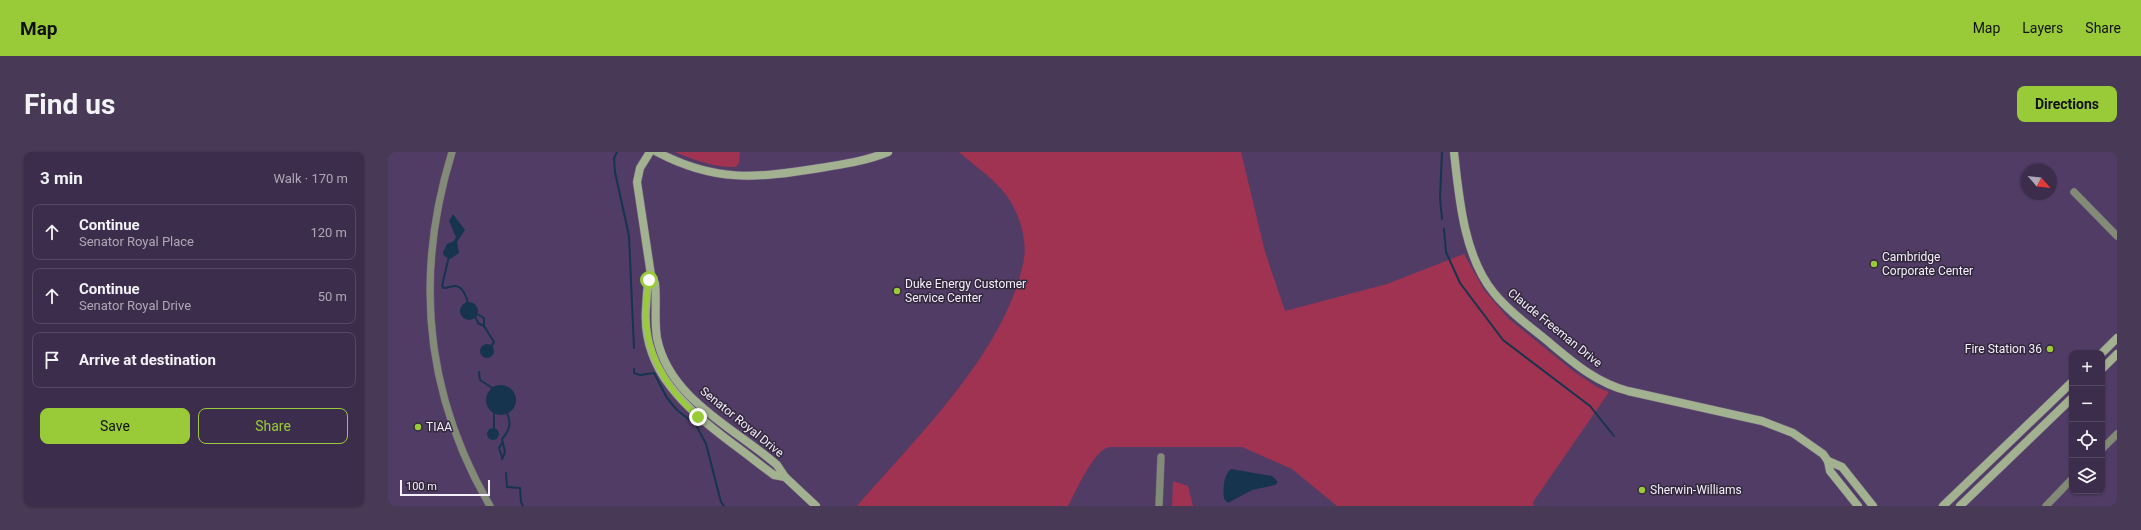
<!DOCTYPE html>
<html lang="en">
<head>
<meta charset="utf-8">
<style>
  body { margin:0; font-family:Roboto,sans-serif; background:#483956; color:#f1f3f6 }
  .controls { position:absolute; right:12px; bottom:12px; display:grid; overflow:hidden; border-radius:8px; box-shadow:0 1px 3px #0004 }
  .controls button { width:36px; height:36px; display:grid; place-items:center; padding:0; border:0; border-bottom:1px solid #564964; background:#3d2d4c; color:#f1f3f6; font:20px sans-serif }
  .compass { position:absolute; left:1633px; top:12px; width:36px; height:36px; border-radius:50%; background:#3d2d4c; box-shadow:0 1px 3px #0004; rotate:118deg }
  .scale { position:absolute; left:12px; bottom:10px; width:90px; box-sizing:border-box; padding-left:4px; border:2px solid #f5eefd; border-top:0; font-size:11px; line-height:14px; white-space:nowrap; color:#f5eefd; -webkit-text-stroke:3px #32283b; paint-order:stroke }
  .stop { position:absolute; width:12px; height:12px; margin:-9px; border:3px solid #98cb37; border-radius:50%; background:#fff }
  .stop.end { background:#98cb37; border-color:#fff; box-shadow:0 1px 4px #0008 }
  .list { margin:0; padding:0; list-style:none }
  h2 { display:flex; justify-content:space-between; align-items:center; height:52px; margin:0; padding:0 16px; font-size:17px }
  h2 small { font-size:13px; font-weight:400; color:#ada8b5 }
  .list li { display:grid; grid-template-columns:26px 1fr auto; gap:12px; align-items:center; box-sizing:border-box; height:56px; margin:0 8px 8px; padding:0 8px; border:1px solid #564964; border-radius:8px }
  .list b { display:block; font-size:15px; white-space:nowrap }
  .list p { margin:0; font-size:13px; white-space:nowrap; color:#ada8b5 }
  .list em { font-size:13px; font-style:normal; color:#ada8b5 }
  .actions { display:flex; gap:8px; padding:12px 16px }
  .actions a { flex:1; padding:9px 0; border:1px solid #98cb37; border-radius:8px; text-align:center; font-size:14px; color:#98cb37 }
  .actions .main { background:#98cb37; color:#111 }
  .icon { flex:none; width:22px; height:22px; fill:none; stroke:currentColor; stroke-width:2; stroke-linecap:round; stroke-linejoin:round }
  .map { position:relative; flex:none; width:1729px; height:354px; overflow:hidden; border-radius:8px }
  header { display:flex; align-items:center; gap:24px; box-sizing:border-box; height:56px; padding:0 20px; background:#98cb37; color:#111 }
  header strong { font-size:19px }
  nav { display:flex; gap:22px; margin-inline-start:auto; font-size:14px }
  .intro { display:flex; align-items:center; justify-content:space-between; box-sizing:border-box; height:96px; padding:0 24px }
  h1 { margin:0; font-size:28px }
  .button { padding:10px 18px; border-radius:8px; background:#98cb37; color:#111; font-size:14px; font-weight:700 }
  main { display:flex; gap:24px; padding:0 24px }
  aside { flex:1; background:#3d2d4c; border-radius:8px; box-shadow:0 1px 3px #0004 }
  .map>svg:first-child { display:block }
  .green { fill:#a13352 }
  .water { fill:#16344e }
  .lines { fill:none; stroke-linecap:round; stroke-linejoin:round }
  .stream { stroke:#16344e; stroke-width:2 }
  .street-casing { stroke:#6f5c80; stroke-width:8 }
  .secondary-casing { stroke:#6f5c80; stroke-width:9 }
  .street { stroke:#828b76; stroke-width:7 }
  .secondary { stroke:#a2b190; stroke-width:8 }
  .route { stroke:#98cb37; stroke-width:5 }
  .poi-dot { fill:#98cb37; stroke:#32283b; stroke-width:1.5 }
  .labels { text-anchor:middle; stroke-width:3; stroke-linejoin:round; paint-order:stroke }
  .poi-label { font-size:12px; fill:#f5eefd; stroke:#32283b; text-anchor:start }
  .street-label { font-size:12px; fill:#f5eefd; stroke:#32283b }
</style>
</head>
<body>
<header>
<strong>Map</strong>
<nav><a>Map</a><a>Layers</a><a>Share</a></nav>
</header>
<div class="intro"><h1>Find us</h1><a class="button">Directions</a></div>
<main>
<aside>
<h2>3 min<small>Walk · 170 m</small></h2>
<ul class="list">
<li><svg class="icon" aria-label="ahead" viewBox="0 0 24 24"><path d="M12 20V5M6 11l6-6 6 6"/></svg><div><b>Continue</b><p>Senator Royal Place</p></div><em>120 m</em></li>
<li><svg class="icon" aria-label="ahead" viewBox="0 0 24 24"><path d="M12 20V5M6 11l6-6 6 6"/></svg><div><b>Continue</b><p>Senator Royal Drive</p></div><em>50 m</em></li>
<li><svg class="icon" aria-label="arrive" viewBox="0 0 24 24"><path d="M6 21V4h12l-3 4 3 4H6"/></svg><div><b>Arrive at destination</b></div></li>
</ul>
<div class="actions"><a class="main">Save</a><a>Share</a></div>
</aside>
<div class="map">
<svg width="1729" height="354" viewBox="0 0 1729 354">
  <rect width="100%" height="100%" fill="#513c65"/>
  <g class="green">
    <path d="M287 0H352L351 11 348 15C327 16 306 8 287 0Z"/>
    <path d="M571 0H853L877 100 897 159 999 132 1076 102 1096 138 1120 166 1185 219 1209 235 1221 240 1145 350 1146 354H949L904 317 854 295H721C704 300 689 338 680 354H469C528 286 616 201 635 112 640 92 633 68 623 50 611 30 589 16 571 0Z"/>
    <polygon points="785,329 800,334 805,354 784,354"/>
  </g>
  <g class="water">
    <polygon points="65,62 77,78 69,90 71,101 62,107 56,104 55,100 59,92 66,89 68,85 61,69"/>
    <circle cx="81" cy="159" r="9"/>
    <circle cx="99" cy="199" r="7"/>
    <circle cx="113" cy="248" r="15"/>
    <circle cx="105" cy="282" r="6"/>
    <path d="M843 317 884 324 890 330 887 333 864 338 840 351 836 347C835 337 835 324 843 317Z"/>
  </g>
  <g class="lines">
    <g class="stream">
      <polyline points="229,0 226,6 227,20 241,84 246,196"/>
      <polyline points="1054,0 1052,46 1054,67"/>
      <polyline points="1056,77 1058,100 1072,131 1115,188 1202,254 1226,284"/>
      <path d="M61 104 54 134 56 136C60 136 63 134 67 134 75 134 79 146 80 152"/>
      <polyline points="89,162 96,166 96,174 106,190 103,195"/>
      <polyline points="87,164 90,171 96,174"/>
      <polyline points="246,217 246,221 252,223 266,221 279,246 289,258 308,273 318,292 333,350 336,354"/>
      <polyline points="91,220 92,228 106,237"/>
      <polyline points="106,261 106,276"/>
      <polyline points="114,305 111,296 114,291"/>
      <path d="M114 307 117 300 114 287C122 278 124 270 118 259"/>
      <polyline points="118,321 119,335 132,336 133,350 135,354"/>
    </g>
    <g class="street-casing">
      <g id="street">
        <path d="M64 0C26 123 37 242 102 354"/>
        <polyline points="1686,40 1729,84"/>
        <polyline points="1714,297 1729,282"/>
        <polyline points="771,354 773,305"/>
        <polyline points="1658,354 1684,327"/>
      </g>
    </g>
    <g class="secondary-casing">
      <g id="secondary">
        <path d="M262 0 252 16 249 30 263 123 267 131C269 149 266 168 269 186 281 247 347 276 389 313L397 325 428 354"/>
        <path d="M269 0C328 31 369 26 432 16 455 12 478 9 500 0"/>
        <path d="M1066 0C1071 46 1076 105 1106 141 1122 161 1144 176 1163 192 1187 212 1209 231 1240 239L1374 269 1405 281 1435 302 1440 309 1442 319 1470 354"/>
        <path d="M263 123C258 133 259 145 258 156 253 219 300 258 345 292 359 302 372 313 386 323L397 325"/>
        <polyline points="1714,201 1729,186"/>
        <polyline points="1714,217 1729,202"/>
        <polyline points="1440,309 1454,315 1485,354"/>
        <polyline points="1555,354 1684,230"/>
        <polyline points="1572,354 1684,246"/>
      </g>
    </g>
    <use href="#street" class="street"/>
    <use href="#secondary" class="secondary"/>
  </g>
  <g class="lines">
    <path class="route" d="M261 128C259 135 259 144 258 152 255 197 277 236 310 265"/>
  </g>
  <g class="poi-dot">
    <circle cx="1486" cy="112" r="4"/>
    <circle cx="509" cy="139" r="4"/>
    <circle cx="1662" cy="197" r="4"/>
    <circle cx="30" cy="275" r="4"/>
    <circle cx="1254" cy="338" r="4"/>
  </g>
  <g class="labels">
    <g class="poi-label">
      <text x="1494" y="109">Cambridge<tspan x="1494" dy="14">Corporate Center</tspan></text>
      <text x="517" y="136">Duke Energy Customer<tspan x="517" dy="14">Service Center</tspan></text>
      <text x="1654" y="201" text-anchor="end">Fire Station 36</text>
      <text x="38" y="279">TIAA</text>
      <text x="1262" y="342">Sherwin-Williams</text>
    </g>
    <g class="street-label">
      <text transform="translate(1167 176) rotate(39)" y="4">Claude Freeman Drive</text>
      <text transform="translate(354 270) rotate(39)" y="4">Senator Royal Drive</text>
    </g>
  </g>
</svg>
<div class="controls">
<button>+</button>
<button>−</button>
<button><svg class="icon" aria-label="locate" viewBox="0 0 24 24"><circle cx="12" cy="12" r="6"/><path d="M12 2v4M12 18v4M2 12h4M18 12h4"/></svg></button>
<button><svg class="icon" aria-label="layers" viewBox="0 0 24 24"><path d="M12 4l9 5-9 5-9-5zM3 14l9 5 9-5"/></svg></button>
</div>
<svg class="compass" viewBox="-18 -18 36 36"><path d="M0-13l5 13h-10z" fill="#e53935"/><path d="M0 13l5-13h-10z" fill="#ada8b5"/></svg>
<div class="scale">100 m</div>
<div class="stop" style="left:261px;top:128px"></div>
<div class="stop end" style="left:310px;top:265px"></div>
</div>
</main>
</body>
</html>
